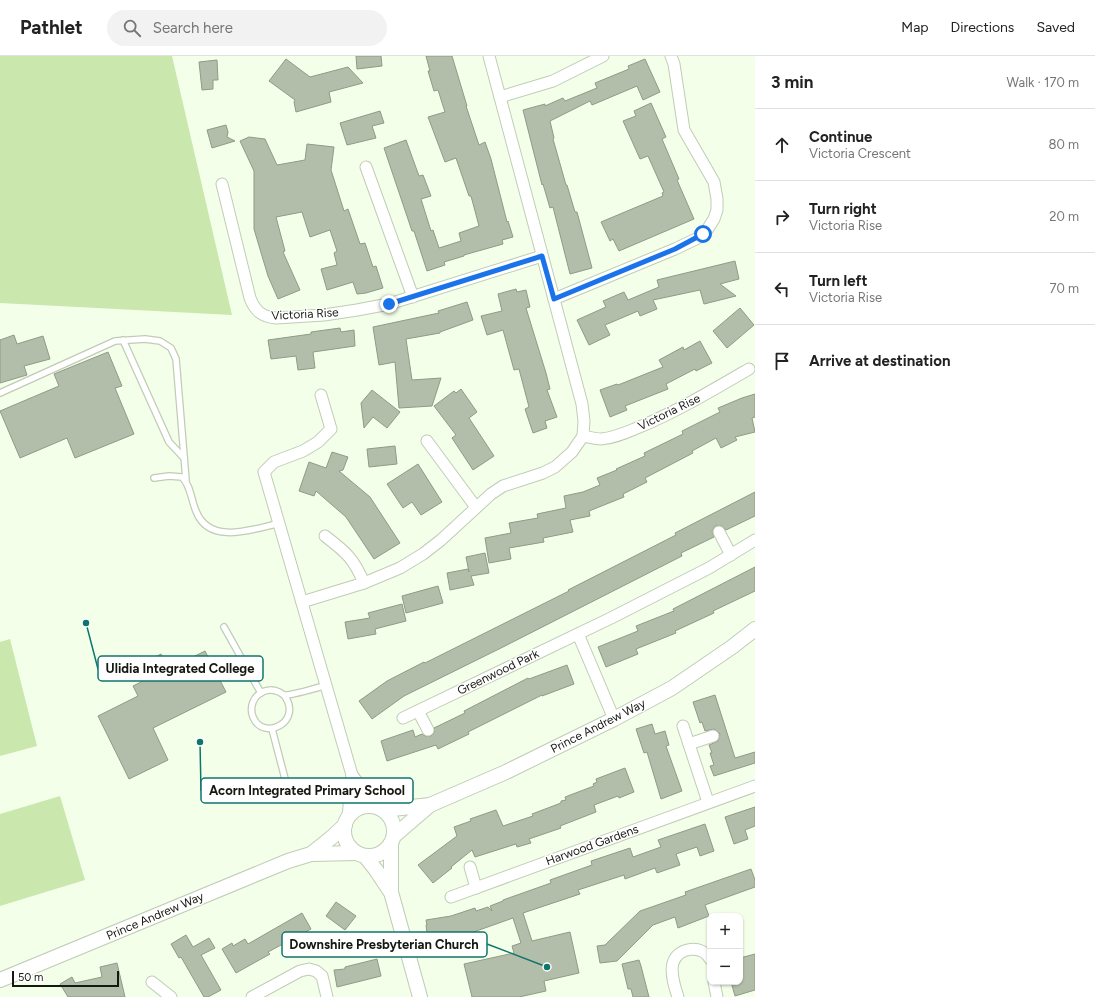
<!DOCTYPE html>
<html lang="en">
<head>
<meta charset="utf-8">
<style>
  body { margin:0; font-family:Figtree,sans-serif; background:#f2f2f2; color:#222 }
  .controls { position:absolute; right:12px; bottom:12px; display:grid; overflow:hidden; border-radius:8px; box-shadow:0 1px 3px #0004 }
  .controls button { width:36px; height:36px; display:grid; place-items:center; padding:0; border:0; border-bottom:1px solid #e0e0e0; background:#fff; color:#222; font:20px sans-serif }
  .scale { position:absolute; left:12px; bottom:10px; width:107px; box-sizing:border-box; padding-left:4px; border:2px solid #161912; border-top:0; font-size:11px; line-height:14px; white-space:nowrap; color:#161912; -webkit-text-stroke:3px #fff; paint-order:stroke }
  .stop { position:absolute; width:12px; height:12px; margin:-9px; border:3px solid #1a73e8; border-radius:50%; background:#fff }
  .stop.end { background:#1a73e8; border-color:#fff; box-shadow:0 1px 4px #0008 }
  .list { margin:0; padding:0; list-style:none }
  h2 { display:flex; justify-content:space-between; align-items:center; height:52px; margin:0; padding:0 16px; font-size:17px }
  h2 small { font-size:13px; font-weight:400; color:#767676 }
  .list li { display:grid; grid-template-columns:26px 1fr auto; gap:12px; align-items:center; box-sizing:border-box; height:72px; padding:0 16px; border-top:1px solid #e0e0e0 }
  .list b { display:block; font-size:15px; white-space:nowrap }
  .list p { margin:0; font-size:13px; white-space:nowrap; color:#767676 }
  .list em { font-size:13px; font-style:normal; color:#767676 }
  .icon { flex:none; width:22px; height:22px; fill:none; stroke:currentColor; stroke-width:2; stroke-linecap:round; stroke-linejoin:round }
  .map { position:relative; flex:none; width:755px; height:941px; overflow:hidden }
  header { display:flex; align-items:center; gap:24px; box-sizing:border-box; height:56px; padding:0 20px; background:#fff; border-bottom:1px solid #e0e0e0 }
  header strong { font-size:19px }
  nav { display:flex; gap:22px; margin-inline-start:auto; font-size:14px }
  .search { width:280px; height:36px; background:#f2f2f2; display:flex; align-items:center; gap:10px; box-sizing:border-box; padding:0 14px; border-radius:22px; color:#767676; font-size:15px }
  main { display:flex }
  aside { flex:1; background:#fff }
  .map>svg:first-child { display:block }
  .green { fill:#cae8ad }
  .building { fill:#b3beaa; stroke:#909a86 }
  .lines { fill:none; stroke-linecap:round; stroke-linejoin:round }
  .service-casing { stroke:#c1ccb7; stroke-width:8 }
  .minor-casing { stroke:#c1ccb7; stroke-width:13 }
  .tertiary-casing { stroke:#c1ccb7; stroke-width:16 }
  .service { stroke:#fff; stroke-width:5.5 }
  .minor { stroke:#fff; stroke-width:11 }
  .tertiary { stroke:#fff; stroke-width:14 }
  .route { stroke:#1a73e8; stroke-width:5 }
  .labels { text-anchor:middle; stroke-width:3; stroke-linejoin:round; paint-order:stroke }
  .street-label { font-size:12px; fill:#161912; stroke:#fff }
  .leader { fill:none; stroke:#0f766e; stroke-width:1.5 }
  .callout-dot { fill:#0f766e; stroke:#fff; stroke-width:1.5 }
  .callout { fill:#fff; stroke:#0f766e; stroke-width:1.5 }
  .callout-label { font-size:13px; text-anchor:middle; font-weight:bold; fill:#161912 }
</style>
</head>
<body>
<header>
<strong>Pathlet</strong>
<div class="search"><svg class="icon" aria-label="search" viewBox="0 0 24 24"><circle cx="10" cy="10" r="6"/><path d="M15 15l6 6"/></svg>Search here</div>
<nav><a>Map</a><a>Directions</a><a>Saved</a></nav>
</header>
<main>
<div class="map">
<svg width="755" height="941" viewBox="0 0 755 941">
  <rect width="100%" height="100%" fill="#f3ffe9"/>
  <g class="green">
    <polygon points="0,0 172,0 232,259 0,247"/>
    <polygon points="10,583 37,690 0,700 0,586"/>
    <polygon points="60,740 85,824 0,850 0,758"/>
  </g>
  <g class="building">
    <polygon points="356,0 381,0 382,10 357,13"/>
    <polygon points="426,0 452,0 467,50 466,50 479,89 485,86 491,103 507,166 508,165 513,181 502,184 503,188 464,199 464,200 444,206 445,209 427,215 414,175 412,175 384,92 406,84 419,120 423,119 431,140 421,143 431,175 433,174 439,192 461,185 459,177 479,170 471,140 469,140 456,102 445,106 428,61 445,56 438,34 434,35 428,15 430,15"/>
    <polygon points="286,3 310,21 348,11 363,27 329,36 331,46 296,56 294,46 295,44 269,25"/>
    <polygon points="645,3 660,36 643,44 637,30 592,49 590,45 550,65 554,82 553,83 566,129 567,129 575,156 577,156 592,212 570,218 553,151 550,152 543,128 542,129 523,54 545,48 545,50 563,42 565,45 597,32 595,27 629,13 628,10"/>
    <polygon points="217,4 218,24 213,24 213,33 202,34 199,6"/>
    <polygon points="651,47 666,81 662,83 679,123 677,124 694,163 619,195 613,183 610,185 601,166 663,140 662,137 664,136 648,100 640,103 623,65 636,60 634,55"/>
    <polygon points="380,55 384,67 372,70 376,82 347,89 340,67"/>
    <polygon points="226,69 228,76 227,81 235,85 212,92 207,74"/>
    <polygon points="249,81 265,83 277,109 305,104 307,88 334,91 331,114 344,155 348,153 360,188 365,187 373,211 376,210 383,232 366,237 357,238 353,226 327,234 321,213 337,209 334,197 337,195 330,174 310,181 302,156 276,161 285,195 283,196 300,234 278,243 268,220 254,173 254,115 240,85"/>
    <polygon points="735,205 739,223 720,228 736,240 704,248 700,234 653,244 657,253 640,260 638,255 605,269 610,279 589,289 577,264 606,251 603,245 624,236 628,244 659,231 657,224"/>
    <polygon points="516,233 517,236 526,234 530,251 526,252 546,317 550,333 547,334 557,361 545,365 547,372 533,377 525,353 529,351 519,313 514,314 503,274 487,279 481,260 502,255 498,238"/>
    <polygon points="467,246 473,264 440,276 440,277 406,283 412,324 441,322 432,350 399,352 395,306 379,309 373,271 439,257 438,255"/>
    <polygon points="740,252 754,269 727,292 713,275"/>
    <polygon points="340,272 341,276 354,274 355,290 313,296 315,312 298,314 296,300 271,303 268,284 311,278 311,276"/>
    <polygon points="14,279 17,288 43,280 50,303 24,310 27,319 0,327 0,284"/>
    <polygon points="700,285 712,307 696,315 695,313 666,328 668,333 625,350 627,354 610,361 600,334 617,328 618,329 663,311 659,304 683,291 684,294"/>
    <polygon points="108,296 122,330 115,332 134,378 75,402 67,382 20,402 0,355 59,330 54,318"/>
    <polygon points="461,333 477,356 469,362 494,400 473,414 452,382 456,379 434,350 454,335 456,337"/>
    <polygon points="372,334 400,356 387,372 373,361 364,372 361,347"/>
    <polygon points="755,338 755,361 752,362 755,376 735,381 737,384 721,392 716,382 692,395 693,397 645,422 647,426 623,438 624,441 589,455 590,460 570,464 573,476 543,482 544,486 509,492 511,503 489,507 485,482 511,477 509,467 538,462 537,458 566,452 564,440 583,436 600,429 597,422 617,414 616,413 645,400 644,397 683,378 682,375 720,356 718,352 742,342"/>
    <polygon points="395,390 397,408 369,411 367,393"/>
    <polygon points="332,396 348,401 343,414 339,415 370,441 400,487 374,503 346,461 316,435 314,440 299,435 309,406 326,412"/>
    <polygon points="418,408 442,446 421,459 412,446 403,452 387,428"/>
    <polygon points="755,436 755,460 726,474 722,470 715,470 712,475 714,481 681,497 682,500 503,591 404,640 372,663 359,645 387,625 424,606 425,607 569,535 568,534 676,479 675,477"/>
    <polygon points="485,497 489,517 471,520 474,529 450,534 447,517 468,513 469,516 466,501"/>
    <polygon points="755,511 755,535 713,555 714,557 675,575 676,577 636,593 638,598 606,611 598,591 638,575 636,570 674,555 673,553"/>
    <polygon points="438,530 443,547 406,557 402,540"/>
    <polygon points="402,548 406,565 375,573 376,578 348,583 345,566 370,562 368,557"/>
    <polygon points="205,595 226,636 153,672 168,704 129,723 98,660 138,640 133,630 143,625 136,611 161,598 169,613"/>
    <polygon points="567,609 574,628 542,640 542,639 468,676 469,678 438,693 436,689 387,705 381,685 413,674 415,681 422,678 425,680 431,680 434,677 434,672 465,657 464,655 528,622 529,623"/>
    <polygon points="715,639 735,702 755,696 755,707 714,720 710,710 714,709 710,697 712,697 709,689 718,685 720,678 717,675 714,673 705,675 702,666 700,667 693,646"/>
    <polygon points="652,668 655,678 665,675 669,689 666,690 682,735 661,743 647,696 644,697 636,673"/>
    <polygon points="625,712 634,736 619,742 618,740 594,749 596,756 560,770 561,772 529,783 531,787 517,791 516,788 475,801 472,794 451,811 452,812 433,827 418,809 457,780 454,771 471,765 470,763 496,754 503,770 533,760 532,758 561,747 561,745 566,744 565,741 594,730 593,728 597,726 596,723"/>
    <polygon points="755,751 755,770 745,774 748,783 734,788 725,761"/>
    <polygon points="705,768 714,795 700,800 697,791 676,798 680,809 657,817 655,812 625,823 624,819 578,834 580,838 523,857 532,885 570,876 579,917 544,925 546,935 519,941 472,941 464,908 514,897 512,890 521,887 513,862 468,878 468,879 428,886 426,869 427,869 426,864 451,860 475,852 476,855 488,851 492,855 490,850 503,845 503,844 551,827 550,824 592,809 591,805 630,792 633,801 661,791 658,784"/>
    <polygon points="751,813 755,824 755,831 705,849 709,860 678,872 675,861 653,869 617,905 600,907 597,890 605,889 640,855 686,839 685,836"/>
    <polygon points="336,846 356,860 345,874 326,860"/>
    <polygon points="302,857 311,873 268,896 270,898 236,917 222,893 232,887 233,890 245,883 248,888"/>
    <polygon points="186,879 193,891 209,882 215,892 201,899 221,934 208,941 204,941 181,901 179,902 171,888"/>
    <polygon points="755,898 755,934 735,940 731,926 740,926 740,902"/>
    <polygon points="377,903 381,920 337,931 334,914 345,913 345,911"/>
    <polygon points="639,904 641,910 649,941 633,941 631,933 628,933 622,908"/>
    <polygon points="117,907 125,941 68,941 60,928 72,921 75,927 102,921 100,911"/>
  </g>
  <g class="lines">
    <g class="service-casing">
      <g id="service">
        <polyline points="123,284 169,386 184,402"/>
        <polyline points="0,337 115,285 145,283 160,285 171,292 176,303 186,424"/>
        <path d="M154 422 169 420 182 421C191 430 191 444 196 455 209 490 254 473 280 467"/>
        <polyline points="224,571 261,637"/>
        <path d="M284 639C304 666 263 686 253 661 251 656 251 651 253 646 257 636 269 631 279 636 280 636 283 639 284 639 289 640 320 631 327 629"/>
        <polyline points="272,673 289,738"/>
      </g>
    </g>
    <g class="minor-casing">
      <g id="minor">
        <polyline points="500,41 553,25 603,0"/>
        <polyline points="366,111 413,241"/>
        <path d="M222 128 250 242C255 255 262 261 276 262L324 259 357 254 389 248 542 200"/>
        <polyline points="554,243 675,193 698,182 707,174 714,163 717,154 717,143 714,126 684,74 674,8 671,0"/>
        <polyline points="321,339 331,373 318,386 303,395 274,406 264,416 352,719 348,761"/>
        <path d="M583 380C589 381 595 383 601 383 614 382 625 377 637 372 676 356 713 334 749 313"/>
        <polyline points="427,385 475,450"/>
        <polyline points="719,476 731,499"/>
        <path d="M325 480C346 496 354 503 364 527"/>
        <polyline points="302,546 364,527 400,512 423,498 441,484 491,438 503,430 543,417 555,411 572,396 583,380 584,365 582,348 489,0"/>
        <polyline points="578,578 614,663"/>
        <polyline points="418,655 428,674"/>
        <polyline points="403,662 611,562 709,512 755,484"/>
        <polyline points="683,670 708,746"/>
        <polyline points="689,688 713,680"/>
        <polyline points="352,719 376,751"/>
        <polyline points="470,811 476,832"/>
        <polyline points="451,841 755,730"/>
        <polyline points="152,926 171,941"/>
        <polyline points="714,926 717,941"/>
        <polyline points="252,941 300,915 309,913 316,915 322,920 327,941"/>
        <path d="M678 941C675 932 670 917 673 907 678 891 702 888 710 903"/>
      </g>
    </g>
    <g class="tertiary-casing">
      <g id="tertiary">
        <circle cx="369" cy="775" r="25"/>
        <polyline points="383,754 430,749 506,716 614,663 672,632 732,591 755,573"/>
        <polyline points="394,780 430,749"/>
        <polyline points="391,787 391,836 420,941"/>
        <polyline points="311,798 331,782 345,769"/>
        <polyline points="365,800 376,814 390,835"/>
        <polyline points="0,924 288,805 311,798 357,797"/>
      </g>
    </g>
    <use href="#service" class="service"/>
    <use href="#minor" class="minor"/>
    <use href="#tertiary" class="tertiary"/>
  </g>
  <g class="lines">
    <polyline class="route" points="389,248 542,200 554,243 675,193 703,178"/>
  </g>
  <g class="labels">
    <g class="street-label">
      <text transform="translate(305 258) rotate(-3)" y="4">Victoria Rise</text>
      <text transform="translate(669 356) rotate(-26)" y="4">Victoria Rise</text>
      <text transform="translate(498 616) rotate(-26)" y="4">Greenwood Park</text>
      <text transform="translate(598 670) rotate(-27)" y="4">Prince Andrew Way</text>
      <text transform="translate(592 789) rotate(-20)" y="4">Harwood Gardens</text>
      <text transform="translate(155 860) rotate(-23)" y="4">Prince Andrew Way</text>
    </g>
  </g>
  <path class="leader" d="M86 567L98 613M200 686L201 735M547 911L487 888"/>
  <g class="callout-dot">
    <circle cx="86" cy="567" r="4"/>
    <circle cx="200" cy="686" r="4"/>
    <circle cx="547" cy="911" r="4"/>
  </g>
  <g class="callout">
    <rect x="98" y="600" width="165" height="25" rx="4"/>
    <rect x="201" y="722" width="212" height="25" rx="4"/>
    <rect x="282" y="876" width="205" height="25" rx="4"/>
  </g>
  <g class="callout-label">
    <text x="180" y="617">Ulidia Integrated College</text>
    <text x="307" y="739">Acorn Integrated Primary School</text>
    <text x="384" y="893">Downshire Presbyterian Church</text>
  </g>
</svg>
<div class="controls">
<button>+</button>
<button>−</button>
</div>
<div class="scale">50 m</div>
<div class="stop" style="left:703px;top:178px"></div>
<div class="stop end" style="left:389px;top:248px"></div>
</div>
<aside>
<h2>3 min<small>Walk · 170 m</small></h2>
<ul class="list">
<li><svg class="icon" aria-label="ahead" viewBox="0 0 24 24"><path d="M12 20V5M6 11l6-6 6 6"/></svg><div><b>Continue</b><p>Victoria Crescent</p></div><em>80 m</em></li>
<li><svg class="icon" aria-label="right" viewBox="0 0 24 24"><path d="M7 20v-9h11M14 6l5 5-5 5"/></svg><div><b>Turn right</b><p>Victoria Rise</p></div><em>20 m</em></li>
<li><svg class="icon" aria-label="left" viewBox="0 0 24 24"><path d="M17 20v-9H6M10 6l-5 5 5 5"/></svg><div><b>Turn left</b><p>Victoria Rise</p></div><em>70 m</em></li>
<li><svg class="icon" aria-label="arrive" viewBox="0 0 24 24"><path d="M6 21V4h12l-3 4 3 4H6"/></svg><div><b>Arrive at destination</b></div></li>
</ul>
</aside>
</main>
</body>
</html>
